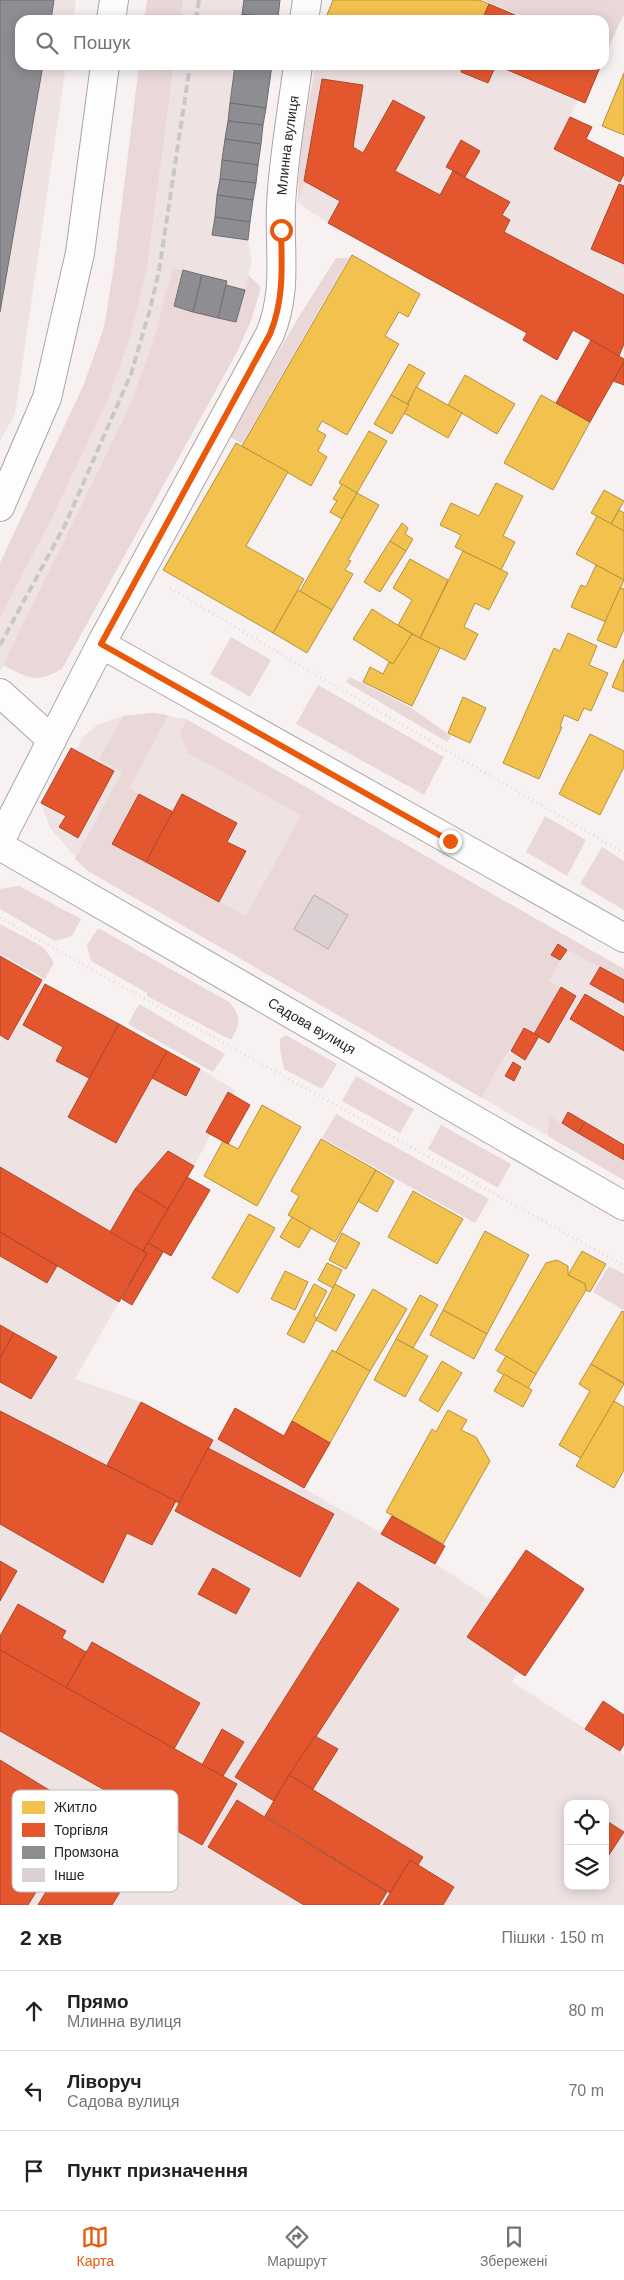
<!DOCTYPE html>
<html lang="uk">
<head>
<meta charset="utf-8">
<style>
  body { margin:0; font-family:Helvetica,sans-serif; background:#f6f6f6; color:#202124 }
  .controls { position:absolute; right:15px; bottom:15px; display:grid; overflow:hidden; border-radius:10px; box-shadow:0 2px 12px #0003 }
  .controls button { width:45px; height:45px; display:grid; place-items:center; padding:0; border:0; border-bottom:1px solid #e0e0e0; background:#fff; color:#202124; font:25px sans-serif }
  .stop { position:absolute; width:15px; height:15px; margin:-11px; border:4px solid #ea580c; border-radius:50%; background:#fff }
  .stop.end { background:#ea580c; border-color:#fff; box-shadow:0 1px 5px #0008 }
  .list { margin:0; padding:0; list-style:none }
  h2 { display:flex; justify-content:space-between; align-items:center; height:65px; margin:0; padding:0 20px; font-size:21px }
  h2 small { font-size:16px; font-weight:400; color:#757577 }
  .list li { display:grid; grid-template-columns:32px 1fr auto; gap:15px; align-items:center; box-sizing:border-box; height:80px; padding:0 20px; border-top:1px solid #e0e0e0 }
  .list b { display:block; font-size:19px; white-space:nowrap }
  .list p { margin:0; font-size:16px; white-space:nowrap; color:#757577 }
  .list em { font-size:16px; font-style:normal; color:#757577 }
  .icon { flex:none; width:28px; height:28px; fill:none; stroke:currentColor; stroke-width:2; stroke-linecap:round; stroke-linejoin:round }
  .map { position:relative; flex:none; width:624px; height:1905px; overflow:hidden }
  .search { position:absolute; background:#fff; box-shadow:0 2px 12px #0003; left:15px; right:15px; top:15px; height:55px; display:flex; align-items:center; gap:12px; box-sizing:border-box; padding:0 18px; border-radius:15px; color:#757577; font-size:19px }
  .sheet { height:305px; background:#fff }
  nav { display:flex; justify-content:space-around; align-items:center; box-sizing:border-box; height:70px; border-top:1px solid #e0e0e0; background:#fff; font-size:14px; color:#757577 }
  nav a { display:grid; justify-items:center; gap:2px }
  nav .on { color:#ea580c }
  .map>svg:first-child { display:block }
  .built { fill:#efe2e3; fill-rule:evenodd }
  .green { fill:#ead8d9 }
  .homes { fill:#f2c14e; stroke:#b59241 }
  .shops { fill:#e4572e; stroke:#ac482b }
  .industry { fill:#8d8d92; stroke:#6f6e71 }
  .building { fill:#dcd1d2; stroke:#b3afaf }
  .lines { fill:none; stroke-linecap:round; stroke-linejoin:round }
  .street-casing { stroke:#aaa6a6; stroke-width:30 }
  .path { stroke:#dfddde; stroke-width:3; stroke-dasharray:1 4; stroke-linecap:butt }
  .street { stroke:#fefdfd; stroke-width:28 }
  .rail { stroke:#c9c8c8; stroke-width:4; stroke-dasharray:8 4; stroke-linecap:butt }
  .route { stroke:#ea580c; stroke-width:6 }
  .labels { text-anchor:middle; stroke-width:5; stroke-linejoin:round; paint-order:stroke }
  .street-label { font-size:14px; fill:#282424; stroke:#fff }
  .key { fill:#fff; stroke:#bebdbd; stroke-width:1 }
  .key-label { font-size:14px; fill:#282424 }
</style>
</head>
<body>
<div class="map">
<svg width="624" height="1905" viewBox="0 0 624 1905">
  <rect width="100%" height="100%" fill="#f7f1f2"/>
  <g class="built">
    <polygon points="0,0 76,0 73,20 20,20 20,65 66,65 15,414 0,441"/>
    <polygon points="183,0 280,0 278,20 180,20"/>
    <polygon points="174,65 272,65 248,240 252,261 236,322 174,306 183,271 153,342 128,410 76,530 0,671 0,618 52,518 108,400 130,337 147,268"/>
    <polygon points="316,65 601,65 585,103 578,100 570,116 592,127 586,139 624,158 624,344 619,356 573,331 557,360 523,340 526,333 328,223 298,203 298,183 306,118"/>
    <polygon points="153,713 186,719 315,792 246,917 88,871 50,828 41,803 71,748 76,750 84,736 97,725 123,716"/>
    <polygon points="558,945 624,969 624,1180 482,1098 489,1081 511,1051 524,1028 561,987 549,981 551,955"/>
    <path d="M0 956 42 980 45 984 200 1069 235 1090 194 1166 143 1251 147 1253 75 1379 141 1402 212 1440 218 1439 437 1565 491 1600 526 1550 584 1589 525 1676 518 1672 512 1682 620 1751 624 1756V1905H0ZM568 1804H605V1886H568Z"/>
  </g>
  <g class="green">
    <polygon points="147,0 183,0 180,20 144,20"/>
    <polygon points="483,0 624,0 624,14 607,51 604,50 604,20 531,20"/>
    <polygon points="139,65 174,65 147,268 130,337 108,400 52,518 0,618 0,563 84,384 104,327 115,259"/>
    <path d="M321 78 303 186 298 203C298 162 305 120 313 80Z"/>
    <polygon points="336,258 349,258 242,444 229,436 300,315"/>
    <path d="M173 268 183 270 174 306 235 322 248 275 261 287 251 321 236 354 62 669C36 684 28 678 3 665L128 410 153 342Z"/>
    <polygon points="231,637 271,660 250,697 210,674"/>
    <polygon points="350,677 410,707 451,736 447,742 346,682"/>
    <polygon points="318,685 444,757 424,795 296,724"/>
    <path d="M153 713 168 715 130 788 139 794 112 844 246 916 301 815 188 753 180 734 186 719 624 969V980L558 945 552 955 560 960 549 981 561 987 534 1034 524 1029C510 1052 492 1073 482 1098L88 871 75 859 122 772 99 759 123 716Z"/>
    <polygon points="545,816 586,840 567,876 526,852"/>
    <polygon points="602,847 624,861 624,910 580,884"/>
    <polygon points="19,886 81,919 72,936 55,941 0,909 0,889"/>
    <polygon points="0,924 43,947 54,962 45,979 0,954"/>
    <path d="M98 928 229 1002C242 1017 240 1024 231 1040L147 996V993L91 961 87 945Z"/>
    <polygon points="139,1004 225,1054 213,1072 128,1024"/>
    <polygon points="286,1035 337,1064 322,1089 284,1069 280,1049 280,1039"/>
    <polygon points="356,1076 414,1109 400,1133 342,1101"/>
    <polygon points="336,1114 489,1199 475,1223 322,1138"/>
    <polygon points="549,1116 624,1160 624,1180 548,1136"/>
    <polygon points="441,1125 511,1164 498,1188 428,1149"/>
    <polygon points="609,1266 624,1274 624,1310 593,1292"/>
  </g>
  <g class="homes">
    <polygon points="333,0 479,0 489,4 482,20 337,20 327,15"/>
    <polygon points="624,73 624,135 602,126"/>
    <polygon points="352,255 420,294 408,317 399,312 385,336 399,344 347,435 322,421 317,430 326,435 318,451 327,457 311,486 242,446"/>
    <polygon points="409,364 425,373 407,404 391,395"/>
    <polygon points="465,375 515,404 497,434 448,405"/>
    <polygon points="416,387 462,413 448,438 404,413"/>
    <polygon points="391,395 409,405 392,434 374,424"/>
    <polygon points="541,395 590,422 553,490 504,463"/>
    <polygon points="369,431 387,441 357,493 339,483"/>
    <polygon points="236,443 288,472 246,546 304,579 273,633 163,570"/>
    <polygon points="496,483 523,496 503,536 515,542 501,570 455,547 461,535 440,525 451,503 479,516"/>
    <polygon points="342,484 357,493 342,519 330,512 337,501 333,499"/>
    <polygon points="604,490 624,501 611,524 591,513"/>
    <polygon points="357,493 379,505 348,560 351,561 345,570 353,574 332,610 300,591"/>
    <polygon points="619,510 624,513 624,531 611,524"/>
    <polygon points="597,516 624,531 624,580 576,554"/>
    <polygon points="402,523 408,528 405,534 413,539 406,551 390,541"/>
    <polygon points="390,541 406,551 380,592 364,582"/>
    <polygon points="463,551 508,573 489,610 475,603 464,627 478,634 465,660 420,638"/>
    <polygon points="410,559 448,580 420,638 398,625 412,600 393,588"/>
    <polygon points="596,565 624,580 606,622 571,607 581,585 586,587"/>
    <polygon points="620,588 624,589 624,629 616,648 597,640"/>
    <polygon points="298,590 332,610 307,653 273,633"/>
    <polygon points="372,609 412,634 393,664 353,639"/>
    <polygon points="568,633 597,646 589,665 608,673 591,711 584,708 578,721 564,715 560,727 562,727 539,779 503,763 554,648 560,651"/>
    <polygon points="412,634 440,648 412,706 363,682 370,667 383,674 389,662 393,664"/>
    <polygon points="624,659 624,692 612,687"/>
    <polygon points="463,697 486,708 470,743 448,733"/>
    <polygon points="590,734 624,751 624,767 600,815 559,794"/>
    <polygon points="262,1105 301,1127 257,1206 204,1176 223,1141 238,1149"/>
    <polygon points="321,1139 376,1170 335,1242 288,1215 299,1196 291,1191"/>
    <polygon points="376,1170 394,1181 377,1212 358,1201"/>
    <polygon points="413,1191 463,1219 437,1264 388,1237"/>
    <polygon points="249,1214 275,1228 238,1293 212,1278"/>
    <polygon points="292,1217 311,1228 299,1248 280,1237"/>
    <polygon points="485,1231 529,1255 487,1334 443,1310"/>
    <polygon points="342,1233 360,1243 346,1269 329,1260"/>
    <polygon points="582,1251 606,1264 590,1292 586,1290 585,1284 568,1275"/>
    <polygon points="557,1260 568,1266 568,1275 585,1284 586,1290 536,1374 495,1350 546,1263"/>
    <polygon points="327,1263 342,1270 333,1288 318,1280"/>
    <polygon points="285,1271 308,1282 295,1310 271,1299"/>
    <polygon points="314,1284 327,1291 314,1316 317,1318 304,1343 287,1334"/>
    <polygon points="335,1284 355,1295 336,1331 316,1320"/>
    <polygon points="373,1289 407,1309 370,1371 336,1352"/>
    <polygon points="420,1295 438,1305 413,1348 396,1339"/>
    <polygon points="443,1310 487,1334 474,1359 430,1335"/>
    <polygon points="622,1311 624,1312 624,1383 591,1364"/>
    <polygon points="396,1339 428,1356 405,1397 374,1380"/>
    <polygon points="332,1350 370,1371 330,1443 292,1421"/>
    <polygon points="506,1356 536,1374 528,1388 497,1371"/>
    <polygon points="442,1361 462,1373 438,1412 419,1400"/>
    <polygon points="591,1364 624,1384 581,1458 559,1445 590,1391 579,1384"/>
    <polygon points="504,1374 532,1390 523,1407 494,1391"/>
    <polygon points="614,1401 624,1407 624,1470 614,1488 576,1466"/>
    <polygon points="448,1410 467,1420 461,1430 476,1437 490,1461 443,1544 386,1512 432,1429 436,1432"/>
  </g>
  <g class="shops">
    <polygon points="489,4 527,20 482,20"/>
    <polygon points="463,65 601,65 585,103 496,65 488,83 461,72"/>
    <polygon points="322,79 363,85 353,147 363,153 393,100 425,117 395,171 440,195 453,171 510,202 502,215 510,220 504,232 624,295 624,344 619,356 573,330 557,360 523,340 527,333 328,223 340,201 304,181"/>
    <polygon points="570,117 592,127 586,139 624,158 624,174 620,182 554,149"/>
    <polygon points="461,140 480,151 465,177 446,167"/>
    <polygon points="619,184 624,186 624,264 591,249"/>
    <polygon points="591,340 624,359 624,362 590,422 556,403"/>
    <polygon points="624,362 624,385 613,381"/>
    <polygon points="71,748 114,771 78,838 59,827 66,816 41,803"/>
    <polygon points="139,794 173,812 146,862 112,844"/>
    <polygon points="182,794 237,823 227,842 246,851 219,902 146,862"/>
    <polygon points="558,944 567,950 560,960 551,955"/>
    <polygon points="0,956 42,980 8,1040 0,1035"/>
    <polygon points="600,967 624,980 624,1003 590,984"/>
    <polygon points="45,984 119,1024 89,1078 56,1061 63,1047 23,1025"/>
    <polygon points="561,987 576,996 549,1043 534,1034"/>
    <polygon points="585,994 624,1017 624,1051 570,1019"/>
    <polygon points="119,1024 167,1051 116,1143 68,1117"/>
    <polygon points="524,1028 539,1036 525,1060 511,1051"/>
    <polygon points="167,1051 200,1069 186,1096 152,1078"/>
    <polygon points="513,1062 521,1067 514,1081 505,1076"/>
    <polygon points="228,1092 250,1105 228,1144 206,1132"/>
    <polygon points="568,1112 585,1122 578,1133 562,1123"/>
    <polygon points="585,1122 624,1145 624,1160 578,1133"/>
    <polygon points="168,1151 194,1166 168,1209 135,1189"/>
    <polygon points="0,1167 147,1253 119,1302 0,1232"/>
    <polygon points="187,1177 210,1190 171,1256 148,1243"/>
    <polygon points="135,1189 168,1209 143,1251 110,1232"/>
    <polygon points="0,1232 57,1266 47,1283 0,1256"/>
    <polygon points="148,1243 163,1252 132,1305 122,1299 147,1253 143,1251"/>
    <polygon points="0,1325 14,1333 0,1358"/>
    <polygon points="14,1333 57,1357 31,1399 0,1382 0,1358"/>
    <polygon points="141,1402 213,1440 179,1503 107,1465"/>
    <polygon points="235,1408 284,1436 292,1421 330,1443 304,1488 218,1439"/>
    <polygon points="0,1411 176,1501 152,1545 127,1533 103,1583 0,1524"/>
    <polygon points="208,1448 334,1514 300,1577 175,1511"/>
    <polygon points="392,1516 445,1546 435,1564 381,1534"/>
    <polygon points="526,1550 584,1589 525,1676 467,1637"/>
    <polygon points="0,1561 17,1571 0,1601"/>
    <polygon points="213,1568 250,1589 236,1614 198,1594"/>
    <polygon points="358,1582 399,1609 274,1801 235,1777"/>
    <polygon points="18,1604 66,1631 62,1638 86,1652 66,1688 0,1650 0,1636"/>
    <polygon points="92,1642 200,1703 174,1749 66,1688"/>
    <polygon points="0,1650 237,1784 202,1845 0,1731"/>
    <polygon points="603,1701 624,1715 624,1744 620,1751 585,1729"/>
    <polygon points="222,1729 244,1742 223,1776 202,1765"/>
    <polygon points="315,1736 338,1749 313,1789 289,1775"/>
    <polygon points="0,1760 85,1812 28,1905 0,1905"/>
    <polygon points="289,1775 423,1857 418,1865 410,1860 390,1893 265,1816"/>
    <polygon points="237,1800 387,1892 379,1905 304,1905 208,1847"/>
    <polygon points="605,1820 624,1832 605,1861"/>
    <polygon points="84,1829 138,1862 112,1905 38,1905"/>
    <polygon points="410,1860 454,1887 443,1905 383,1905"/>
  </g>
  <g class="industry">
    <polygon points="0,0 54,0 51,20 20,20 20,65 43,65 0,312"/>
    <polygon points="244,0 280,0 278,18 242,14"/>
    <polygon points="242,14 278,18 278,20 241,20"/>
    <polygon points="235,65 272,65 266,108 230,103"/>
    <polygon points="230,103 266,108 263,125 228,121"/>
    <polygon points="228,121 263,125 261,144 225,139"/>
    <polygon points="225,139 261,144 258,165 222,160"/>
    <polygon points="222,160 258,165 256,183 220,179"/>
    <polygon points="220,179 256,183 253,200 217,195"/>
    <polygon points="217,195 253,200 250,222 215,217"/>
    <polygon points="215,217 250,222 248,240 212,235"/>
    <polygon points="183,270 202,275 193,312 174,306"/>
    <polygon points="202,275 227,281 218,318 193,312"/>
    <polygon points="226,285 245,290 236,322 218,318"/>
  </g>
  <polygon class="building" points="314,895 348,915 328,949 294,929"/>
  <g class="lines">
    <g class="street-casing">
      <g id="street">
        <polyline points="111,20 114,0"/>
        <polyline points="304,20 307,0"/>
        <polyline points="0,507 47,398 80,253 105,65"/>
        <polyline points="101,644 624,938"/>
        <polyline points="0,693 52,740"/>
        <path id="s1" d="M0 841 101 644 270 334C288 290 279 251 281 206 283 159 292 112 298 65"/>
        <path id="s2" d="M0 846 624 1206"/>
      </g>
    </g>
    <g class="path">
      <polyline points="170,588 309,671 624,853"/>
      <polyline points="0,918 624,1266"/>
    </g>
    <use href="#street" class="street"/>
    <g class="rail">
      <polyline points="196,20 199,0"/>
      <polyline points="0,645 65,525 131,374 149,313 159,271 190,65"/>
    </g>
  </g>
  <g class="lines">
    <path class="route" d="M281 230C282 267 284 300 270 334L101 644 450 841"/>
  </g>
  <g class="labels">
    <g class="street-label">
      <text dy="5" stroke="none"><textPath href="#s1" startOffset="765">Млинна вулиця</textPath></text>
      <text dy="5" stroke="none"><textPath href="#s2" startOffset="360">Садова вулиця</textPath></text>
    </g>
  </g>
  <rect x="12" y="1790" width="166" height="102" rx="8" class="key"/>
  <rect x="22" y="1801" width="23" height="13" fill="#f2c14e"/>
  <rect x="22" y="1823" width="23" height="14" fill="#e4572e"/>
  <rect x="22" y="1846" width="23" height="13" fill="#8d8d92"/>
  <rect x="22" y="1868" width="23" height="14" fill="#dcd1d2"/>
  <g class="key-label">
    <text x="54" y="1812">Житло</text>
    <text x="54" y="1835">Торгівля</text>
    <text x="54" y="1857">Промзона</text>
    <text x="54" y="1880">Інше</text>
  </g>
</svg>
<div class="controls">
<button><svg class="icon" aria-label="locate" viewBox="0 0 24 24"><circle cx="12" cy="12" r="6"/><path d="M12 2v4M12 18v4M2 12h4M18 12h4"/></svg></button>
<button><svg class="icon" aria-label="layers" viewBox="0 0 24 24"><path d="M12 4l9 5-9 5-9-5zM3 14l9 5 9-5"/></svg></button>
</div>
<div class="stop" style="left:281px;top:230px"></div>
<div class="stop end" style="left:450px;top:841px"></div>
<div class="search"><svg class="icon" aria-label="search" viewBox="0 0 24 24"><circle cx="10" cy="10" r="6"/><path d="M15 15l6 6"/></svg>Пошук</div>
</div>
<section class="sheet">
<h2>2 хв<small>Пішки · 150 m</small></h2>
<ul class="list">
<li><svg class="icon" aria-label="ahead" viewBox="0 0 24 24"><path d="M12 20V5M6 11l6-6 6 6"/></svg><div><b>Прямо</b><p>Млинна вулиця</p></div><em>80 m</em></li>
<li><svg class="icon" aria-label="left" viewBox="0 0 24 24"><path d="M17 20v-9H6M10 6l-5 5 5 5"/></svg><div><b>Ліворуч</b><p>Садова вулиця</p></div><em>70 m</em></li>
<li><svg class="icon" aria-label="arrive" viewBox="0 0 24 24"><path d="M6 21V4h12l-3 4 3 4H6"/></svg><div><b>Пункт призначення</b></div></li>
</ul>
</section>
<nav>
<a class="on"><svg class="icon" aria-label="map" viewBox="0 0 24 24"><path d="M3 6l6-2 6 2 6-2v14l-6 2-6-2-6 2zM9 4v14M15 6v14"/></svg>Карта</a>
<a><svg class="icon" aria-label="directions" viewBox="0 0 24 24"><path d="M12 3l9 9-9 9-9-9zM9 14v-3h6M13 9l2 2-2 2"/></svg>Маршрут</a>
<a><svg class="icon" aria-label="saved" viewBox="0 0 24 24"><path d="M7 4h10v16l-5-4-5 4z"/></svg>Збережені</a>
</nav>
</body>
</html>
